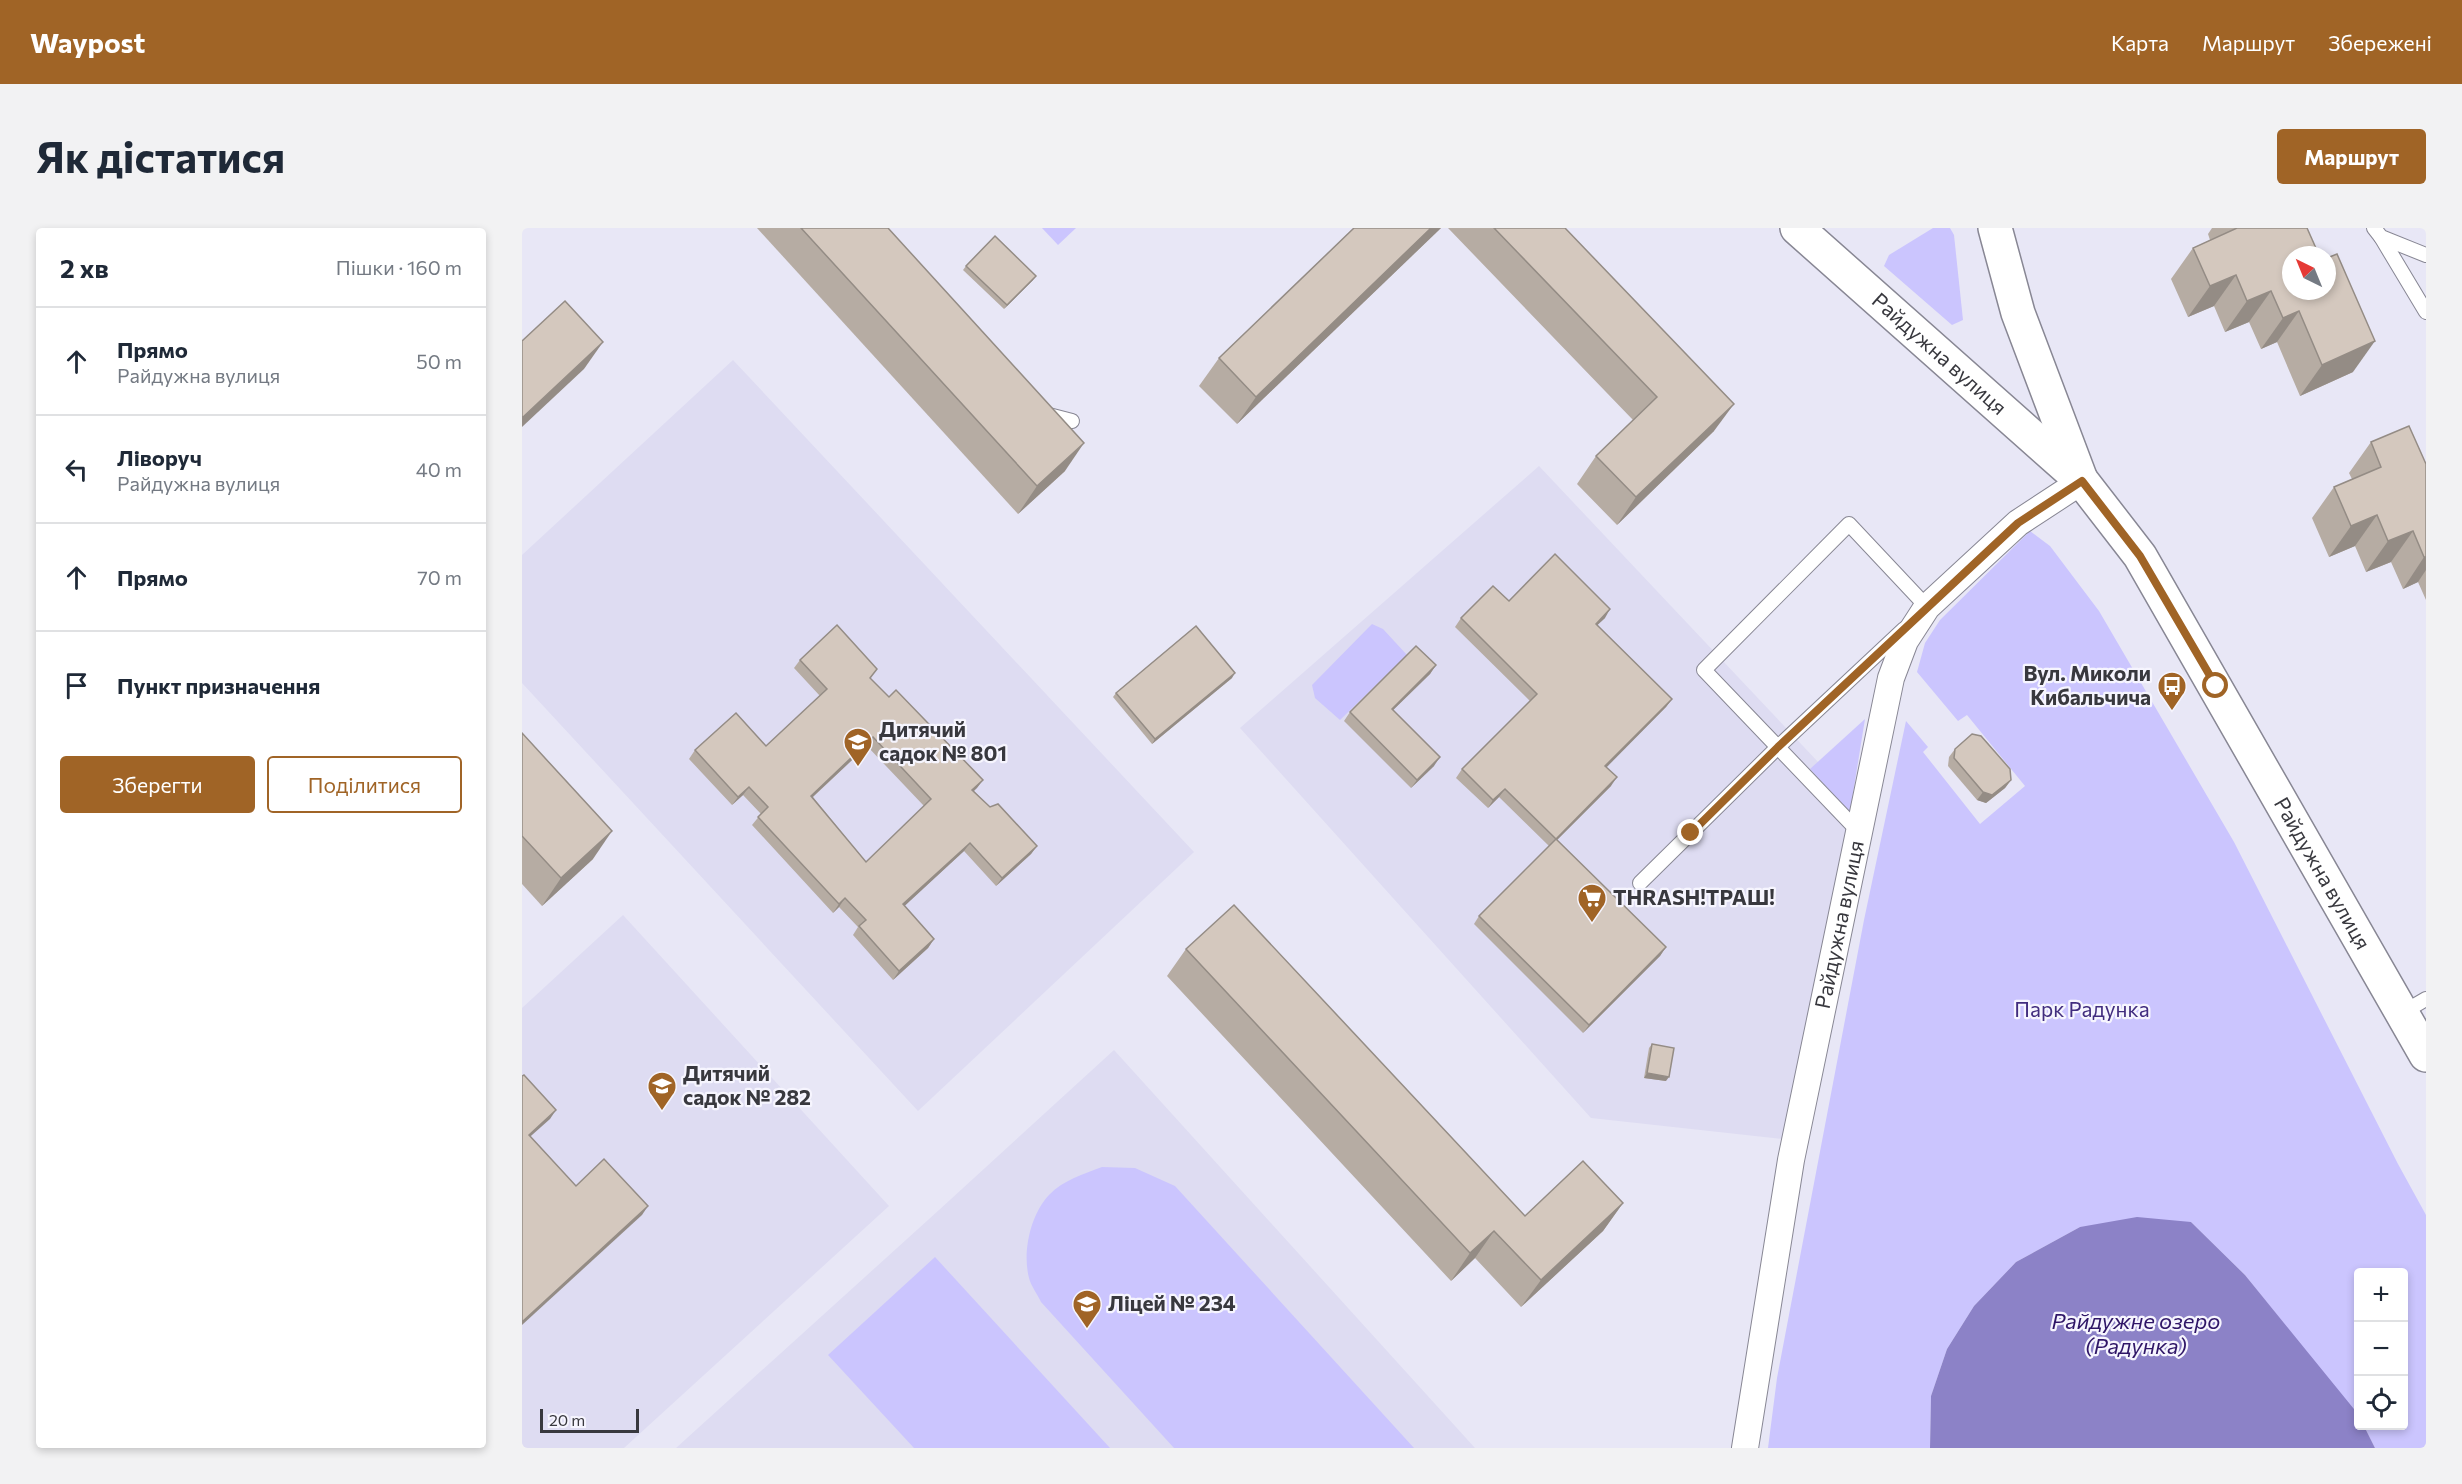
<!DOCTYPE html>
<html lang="uk">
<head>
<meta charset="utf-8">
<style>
  body { margin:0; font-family:Commissioner,sans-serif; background:#f2f2f3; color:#1f2937 }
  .controls { position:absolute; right:18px; bottom:18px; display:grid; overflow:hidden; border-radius:6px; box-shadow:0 3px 9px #0003 }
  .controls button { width:54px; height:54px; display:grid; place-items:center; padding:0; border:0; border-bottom:2px solid #e0e1e3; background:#fff; color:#1f2937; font:30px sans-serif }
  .compass { position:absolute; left:1760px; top:18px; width:54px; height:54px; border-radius:50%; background:#fff; box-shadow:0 3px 9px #0003; rotate:317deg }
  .scale { position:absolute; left:18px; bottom:15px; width:99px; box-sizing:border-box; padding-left:6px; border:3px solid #38383e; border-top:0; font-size:16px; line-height:21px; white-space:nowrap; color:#38383e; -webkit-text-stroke:4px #f6f5fe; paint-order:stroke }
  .stop { position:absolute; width:18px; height:18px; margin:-14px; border:4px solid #a06426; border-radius:50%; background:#fff }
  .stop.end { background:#a06426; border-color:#fff; box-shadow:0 2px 6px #0008 }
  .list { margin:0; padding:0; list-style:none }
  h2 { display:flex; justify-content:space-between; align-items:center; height:78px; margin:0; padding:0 24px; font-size:26px }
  h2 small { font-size:20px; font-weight:400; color:#747a83 }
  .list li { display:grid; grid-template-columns:39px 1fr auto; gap:18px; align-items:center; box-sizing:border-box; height:108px; padding:0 24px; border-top:2px solid #e0e1e3 }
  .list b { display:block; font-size:22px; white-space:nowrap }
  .list p { margin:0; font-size:20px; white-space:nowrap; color:#747a83 }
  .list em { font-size:20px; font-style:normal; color:#747a83 }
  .actions { display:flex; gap:12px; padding:18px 24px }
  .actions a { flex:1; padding:14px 0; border:2px solid #a06426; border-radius:6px; text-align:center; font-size:21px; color:#a06426 }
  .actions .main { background:#a06426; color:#fff }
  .icon { flex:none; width:33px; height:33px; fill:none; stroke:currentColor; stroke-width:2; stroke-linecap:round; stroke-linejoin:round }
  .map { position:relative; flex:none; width:1904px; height:1220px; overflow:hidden; border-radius:6px }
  header { display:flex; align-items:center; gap:36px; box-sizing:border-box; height:84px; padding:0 30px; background:#a06426; color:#fff }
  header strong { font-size:28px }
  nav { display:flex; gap:33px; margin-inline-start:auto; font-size:21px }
  .intro { display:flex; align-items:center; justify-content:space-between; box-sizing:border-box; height:144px; padding:0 36px }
  h1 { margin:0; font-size:42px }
  .button { padding:15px 27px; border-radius:6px; background:#a06426; color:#fff; font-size:21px; font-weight:700 }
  main { display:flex; gap:36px; padding:0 36px }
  aside { flex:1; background:#fff; border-radius:6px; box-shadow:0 3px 9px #0003 }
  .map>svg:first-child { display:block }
  .built { fill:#dedcf2 }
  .green { fill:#cbc5fe }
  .water { fill:#8c82c7 }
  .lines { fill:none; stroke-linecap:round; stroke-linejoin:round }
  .lane-casing { stroke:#888794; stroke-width:16 }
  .street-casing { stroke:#888794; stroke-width:28 }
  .secondary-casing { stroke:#888794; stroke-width:36 }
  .lane { stroke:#fff; stroke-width:14 }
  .street { stroke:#fff; stroke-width:26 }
  .secondary { stroke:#fff; stroke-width:33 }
  .wall { fill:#b6aca3; fill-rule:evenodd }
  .shaded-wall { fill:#948c85 }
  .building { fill:#d4c8be; stroke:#948c85; stroke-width:1.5; fill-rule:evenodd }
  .route { stroke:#a06426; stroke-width:8 }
  .labels { text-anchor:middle; stroke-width:4.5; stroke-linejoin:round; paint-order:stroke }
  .street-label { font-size:21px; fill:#38383e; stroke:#f6f5fe }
  .poi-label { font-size:21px; font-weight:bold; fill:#38383e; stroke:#f6f5fe; text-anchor:start }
  .park-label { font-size:21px; fill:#412d7f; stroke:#f6f5fe }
  .water-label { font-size:22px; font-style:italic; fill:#2f1667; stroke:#f6f5fe }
</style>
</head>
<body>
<header>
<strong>Waypost</strong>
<nav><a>Карта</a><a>Маршрут</a><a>Збережені</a></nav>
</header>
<div class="intro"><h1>Як дістатися</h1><a class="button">Маршрут</a></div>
<main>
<aside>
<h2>2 хв<small>Пішки · 160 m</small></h2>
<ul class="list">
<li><svg class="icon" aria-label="ahead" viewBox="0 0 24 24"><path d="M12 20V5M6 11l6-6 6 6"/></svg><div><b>Прямо</b><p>Райдужна вулиця</p></div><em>50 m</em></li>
<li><svg class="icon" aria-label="left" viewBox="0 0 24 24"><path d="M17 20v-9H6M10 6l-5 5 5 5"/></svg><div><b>Ліворуч</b><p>Райдужна вулиця</p></div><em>40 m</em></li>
<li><svg class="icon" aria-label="ahead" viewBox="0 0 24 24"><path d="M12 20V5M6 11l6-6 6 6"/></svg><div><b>Прямо</b></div><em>70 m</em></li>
<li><svg class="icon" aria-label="arrive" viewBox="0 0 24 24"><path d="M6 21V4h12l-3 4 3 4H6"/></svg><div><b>Пункт призначення</b></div></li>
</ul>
<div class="actions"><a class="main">Зберегти</a><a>Поділитися</a></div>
</aside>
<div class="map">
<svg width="1904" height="1220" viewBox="0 0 1904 1220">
  <rect width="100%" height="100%" fill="#e8e7f6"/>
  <g class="built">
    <polygon points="211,132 672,624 396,883 0,455 0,327"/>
    <polygon points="1017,238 1331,571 1261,911 1069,890 718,500"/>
    <polygon points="101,687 367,978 102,1220 0,1220 0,780"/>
    <polygon points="592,822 953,1220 154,1220 417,982"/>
  </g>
  <g class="green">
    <polygon points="520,0 554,0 536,17"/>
    <polygon points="1411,0 1428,0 1432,7 1441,92 1430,97 1362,38 1367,27"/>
    <polygon points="1508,303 1528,318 1577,383 1712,614 1876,936 1904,987 1904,1220 1853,1220 1842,1198 1882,1198 1882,1044 1836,1044 1836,1188 1723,1047 1669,994 1558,999 1494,1034 1452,1078 1425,1121 1409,1168 1408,1220 1246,1220 1255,1150 1342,692 1384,493 1406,519 1401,524 1458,596 1503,558 1445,487 1436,493 1395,444 1403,415 1418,392"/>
    <polygon points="850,396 861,401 885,427 818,492 793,470 790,457"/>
    <polygon points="1343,491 1328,584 1288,541"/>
    <path d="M580 939 613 940 653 958 892 1220H652L519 1074C516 1067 509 1058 507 1050 500 1023 509 986 527 967 541 952 562 946 580 939Z"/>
    <polygon points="413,1029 588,1220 392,1220 306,1127"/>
  </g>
  <polygon class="water" points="1615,989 1669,994 1723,1047 1836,1186 1836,1198 1842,1198 1853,1220 1408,1220 1409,1168 1425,1121 1452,1078 1494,1034 1558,999"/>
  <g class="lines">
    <g class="lane-casing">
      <g id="lane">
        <polyline points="1852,0 1859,9 1904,27"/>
        <polyline points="1859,9 1904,84"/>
        <polyline points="523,186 550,193"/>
        <polyline points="1337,604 1182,442 1327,296 1405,379 1403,381"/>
        <polyline points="1118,655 1256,519 1382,401"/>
        <polyline points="1880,785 1904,771"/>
      </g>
    </g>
    <g class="street-casing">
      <g id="street">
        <path id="s1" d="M1223 1220 1269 932 1369 450 1383 413 1405 379 1496 295 1560 253"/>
      </g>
    </g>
    <g class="secondary-casing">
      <g id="secondary">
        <path id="s2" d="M1275 0 1560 253 1618 328 1904 827"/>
        <polyline points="1473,0 1496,85 1558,249"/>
      </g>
    </g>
    <use href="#lane" class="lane"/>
    <use href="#street" class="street"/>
    <use href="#secondary" class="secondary"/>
  </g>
  <g class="wall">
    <polygon points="235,0 366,0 543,243 496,286"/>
    <polygon points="832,0 919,0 715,196 677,158 697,130"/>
    <polygon points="926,0 1043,0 1192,203 1095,297 1055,256 1074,228 1111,192"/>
    <polygon points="1690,0 1785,0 1831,144 1778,168 1755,114 1739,121 1727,94 1703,104 1692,78 1666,89 1649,51 1671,20 1688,12 1686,6"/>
    <polygon points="444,38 511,52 482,81 441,42"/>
    <polygon points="1849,214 1904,236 1904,372 1896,354 1881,361 1869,334 1844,344 1833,318 1807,329 1790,290 1812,259 1830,251 1827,245"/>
    <polygon points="987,373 1083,390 1075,397 1150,471 1144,479 1084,539 1089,558 1035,612 1144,719 1138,728 1061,805 952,696 957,688 1027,618 977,569 966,580 934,550 940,541 1008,473 933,399 939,390"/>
    <path d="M278 432 348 450 367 469 461 552 452 563 468 579 515 618 509 626 474 658 442 623 382 678 412 711 406 720 371 752 331 707 336 699 317 679 311 685 230 597 239 586 221 567 210 577 167 531 173 522 244 518 298 468 272 440ZM345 518 402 578 344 634 291 569Z"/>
    <polygon points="914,437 908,446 871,482 912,538 889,560 822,493 828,484"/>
    <polygon points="710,450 630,516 591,469 594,465"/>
    <polygon points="0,505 71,631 20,678 0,656"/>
    <polygon points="1433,521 1489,552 1483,560 1464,575 1455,572 1426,538 1427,529"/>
    <polygon points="664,721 1003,988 1101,975 1081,1003 999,1079 953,1030 929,1053 645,748"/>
    <polygon points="1130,816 1144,853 1122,850 1127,820"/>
  </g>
  <g class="shaded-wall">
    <polygon points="909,0 919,0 715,196 734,169"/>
    <polygon points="1714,47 1692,78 1666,89 1688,58"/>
    <polygon points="514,48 511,52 482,81 485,77"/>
    <polygon points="1749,63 1727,94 1703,104 1725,73"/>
    <polygon points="1777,83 1755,114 1739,121 1761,90"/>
    <polygon points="1853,113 1831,144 1778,168 1800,137"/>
    <polygon points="81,114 62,141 0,199 0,190"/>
    <polygon points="1212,176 1192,203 1095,297 1114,269"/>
    <polygon points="562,215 543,243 496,286 515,258"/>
    <polygon points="1855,287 1833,318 1807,329 1829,298"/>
    <polygon points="1891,303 1869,334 1844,344 1866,313"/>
    <polygon points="1902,329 1904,329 1904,342 1896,354 1881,361"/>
    <polygon points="1088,381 1083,390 1068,404 1074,396"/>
    <polygon points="914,437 908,446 864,489 870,481"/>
    <polygon points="713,445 710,450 630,516 633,511"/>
    <polygon points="1150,471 1144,479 1077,547 1083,538"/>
    <polygon points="351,509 345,518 283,576 289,568"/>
    <polygon points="918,529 912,538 889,560 895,552"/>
    <polygon points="1095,549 1089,558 1028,619 1034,611"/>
    <polygon points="461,552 455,560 444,570 450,562"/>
    <polygon points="1489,552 1483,560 1464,575 1455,572 1461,564"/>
    <polygon points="227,559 221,567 210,577 216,569"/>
    <polygon points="983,561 977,569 966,580 971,572"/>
    <polygon points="90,603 71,631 20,678 39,650"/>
    <polygon points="448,615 442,623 375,685 381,676"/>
    <polygon points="515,618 509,626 474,658 480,650"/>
    <polygon points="323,670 317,679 311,685 317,676"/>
    <polygon points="412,711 406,720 371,752 377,743"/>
    <polygon points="1144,719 1138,728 1061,805 1067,797"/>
    <polygon points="1125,845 1147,849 1144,853 1122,850"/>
    <polygon points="34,882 28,891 1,915 7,907"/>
    <polygon points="1101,975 1081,1003 999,1079 1019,1052"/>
    <polygon points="126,978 120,987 0,1097 0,1094"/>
    <polygon points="972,1003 953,1030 929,1053 948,1025"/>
  </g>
  <g class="building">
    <polygon points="279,0 366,0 562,215 515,258"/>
    <polygon points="832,0 909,0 734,169 697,130"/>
    <polygon points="972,0 1043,0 1212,176 1114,269 1074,228 1135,169"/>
    <polygon points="1715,0 1785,0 1797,27 1769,27 1769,63 1805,63 1805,30 1815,26 1853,113 1800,137 1777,83 1761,90 1749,63 1725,73 1714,47 1688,58 1671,20"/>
    <polygon points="473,8 514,48 485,77 444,38"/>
    <polygon points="43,73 81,114 0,190 0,113"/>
    <polygon points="1887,198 1904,236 1904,329 1902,329 1891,303 1866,313 1855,287 1829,298 1812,259 1859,239 1849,214"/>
    <polygon points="1033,326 1088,381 1074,396 1150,471 1083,538 1095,549 1034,611 983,561 971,572 940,541 1015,466 939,390 971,358 987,373"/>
    <path d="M315 397 355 441 348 450 367 469 374 462 461 552 450 562 468 579 476 576 515 618 480 650 448 615 381 676 412 711 377 743 337 698 344 692 323 670 317 676 236 589 246 579 227 559 216 569 173 522 214 485 244 518 305 461 278 432ZM351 509 409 571 344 634 289 568Z"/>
    <polygon points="674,398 713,445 633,511 594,465"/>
    <polygon points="894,418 914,437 870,481 918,529 895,552 828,484"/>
    <polygon points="0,505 90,603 39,650 0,608"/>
    <polygon points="1450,506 1459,508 1488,541 1489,552 1470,567 1461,564 1432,530 1433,521"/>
    <polygon points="1034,611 1144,719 1067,797 957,688"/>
    <polygon points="712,677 1003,988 1061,933 1101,975 1019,1052 972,1003 948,1025 664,721"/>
    <polygon points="1130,816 1152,820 1147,849 1125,845"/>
    <polygon points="2,847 34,882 7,907 54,958 82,931 126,978 0,1094 0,848"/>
  </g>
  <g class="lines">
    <polyline class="route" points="1169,605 1256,519 1496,295 1560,253 1618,328 1694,458"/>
  </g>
  <defs>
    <g id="bus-pin" transform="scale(1.5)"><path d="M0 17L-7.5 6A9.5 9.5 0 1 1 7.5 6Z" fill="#a06426" stroke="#f6f5fe"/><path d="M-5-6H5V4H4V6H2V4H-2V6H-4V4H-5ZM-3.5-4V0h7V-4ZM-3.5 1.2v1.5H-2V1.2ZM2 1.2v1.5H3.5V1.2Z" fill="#fff"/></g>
    <g id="school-pin" transform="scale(1.5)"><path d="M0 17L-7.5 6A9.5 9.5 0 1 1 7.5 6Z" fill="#a06426" stroke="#f6f5fe"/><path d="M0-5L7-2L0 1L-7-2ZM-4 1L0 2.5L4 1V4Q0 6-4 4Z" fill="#fff"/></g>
    <g id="supermarket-pin" transform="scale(1.5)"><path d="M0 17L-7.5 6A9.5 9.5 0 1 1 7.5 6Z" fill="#a06426" stroke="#f6f5fe"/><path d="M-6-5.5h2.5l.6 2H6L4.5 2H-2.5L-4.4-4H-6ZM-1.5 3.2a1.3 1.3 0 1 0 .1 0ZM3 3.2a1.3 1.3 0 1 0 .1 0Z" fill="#fff"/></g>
  </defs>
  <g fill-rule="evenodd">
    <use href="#bus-pin" x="1650" y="458"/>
    <use href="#school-pin" x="336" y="514"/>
    <use href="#supermarket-pin" x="1070" y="670"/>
    <use href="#school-pin" x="140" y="858"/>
    <use href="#school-pin" x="565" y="1076"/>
  </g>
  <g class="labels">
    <g class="street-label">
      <text dy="7" stroke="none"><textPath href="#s2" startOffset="190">Райдужна вулиця</textPath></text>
      <text dy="7" stroke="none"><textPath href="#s2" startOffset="842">Райдужна вулиця</textPath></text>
      <text dy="7" stroke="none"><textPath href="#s1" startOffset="532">Райдужна вулиця</textPath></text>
    </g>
    <g class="poi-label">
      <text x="1629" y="453" text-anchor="end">Вул. Миколи<tspan x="1629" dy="24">Кибальчича</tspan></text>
      <text x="357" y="509">Дитячий<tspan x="357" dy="24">садок № 801</tspan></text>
      <text x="1091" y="677">ТHRASH!ТРАШ!</text>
      <text x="161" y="853">Дитячий<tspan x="161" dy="24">садок № 282</tspan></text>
      <text x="586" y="1083">Ліцей № 234</text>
    </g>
    <g class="park-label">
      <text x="1560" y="789">Парк Радунка</text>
    </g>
    <g class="water-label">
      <text x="1614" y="1101">Райдужне озеро<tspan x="1614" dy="25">(Радунка)</tspan></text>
    </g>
  </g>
</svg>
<div class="controls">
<button>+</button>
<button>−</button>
<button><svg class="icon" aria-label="locate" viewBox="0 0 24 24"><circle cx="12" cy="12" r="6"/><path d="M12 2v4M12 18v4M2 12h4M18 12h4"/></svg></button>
</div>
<svg class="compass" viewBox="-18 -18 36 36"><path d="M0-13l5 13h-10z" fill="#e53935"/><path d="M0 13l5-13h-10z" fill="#747a83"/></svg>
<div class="scale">20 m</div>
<div class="stop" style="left:1694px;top:458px"></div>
<div class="stop end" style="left:1169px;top:605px"></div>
</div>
</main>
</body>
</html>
